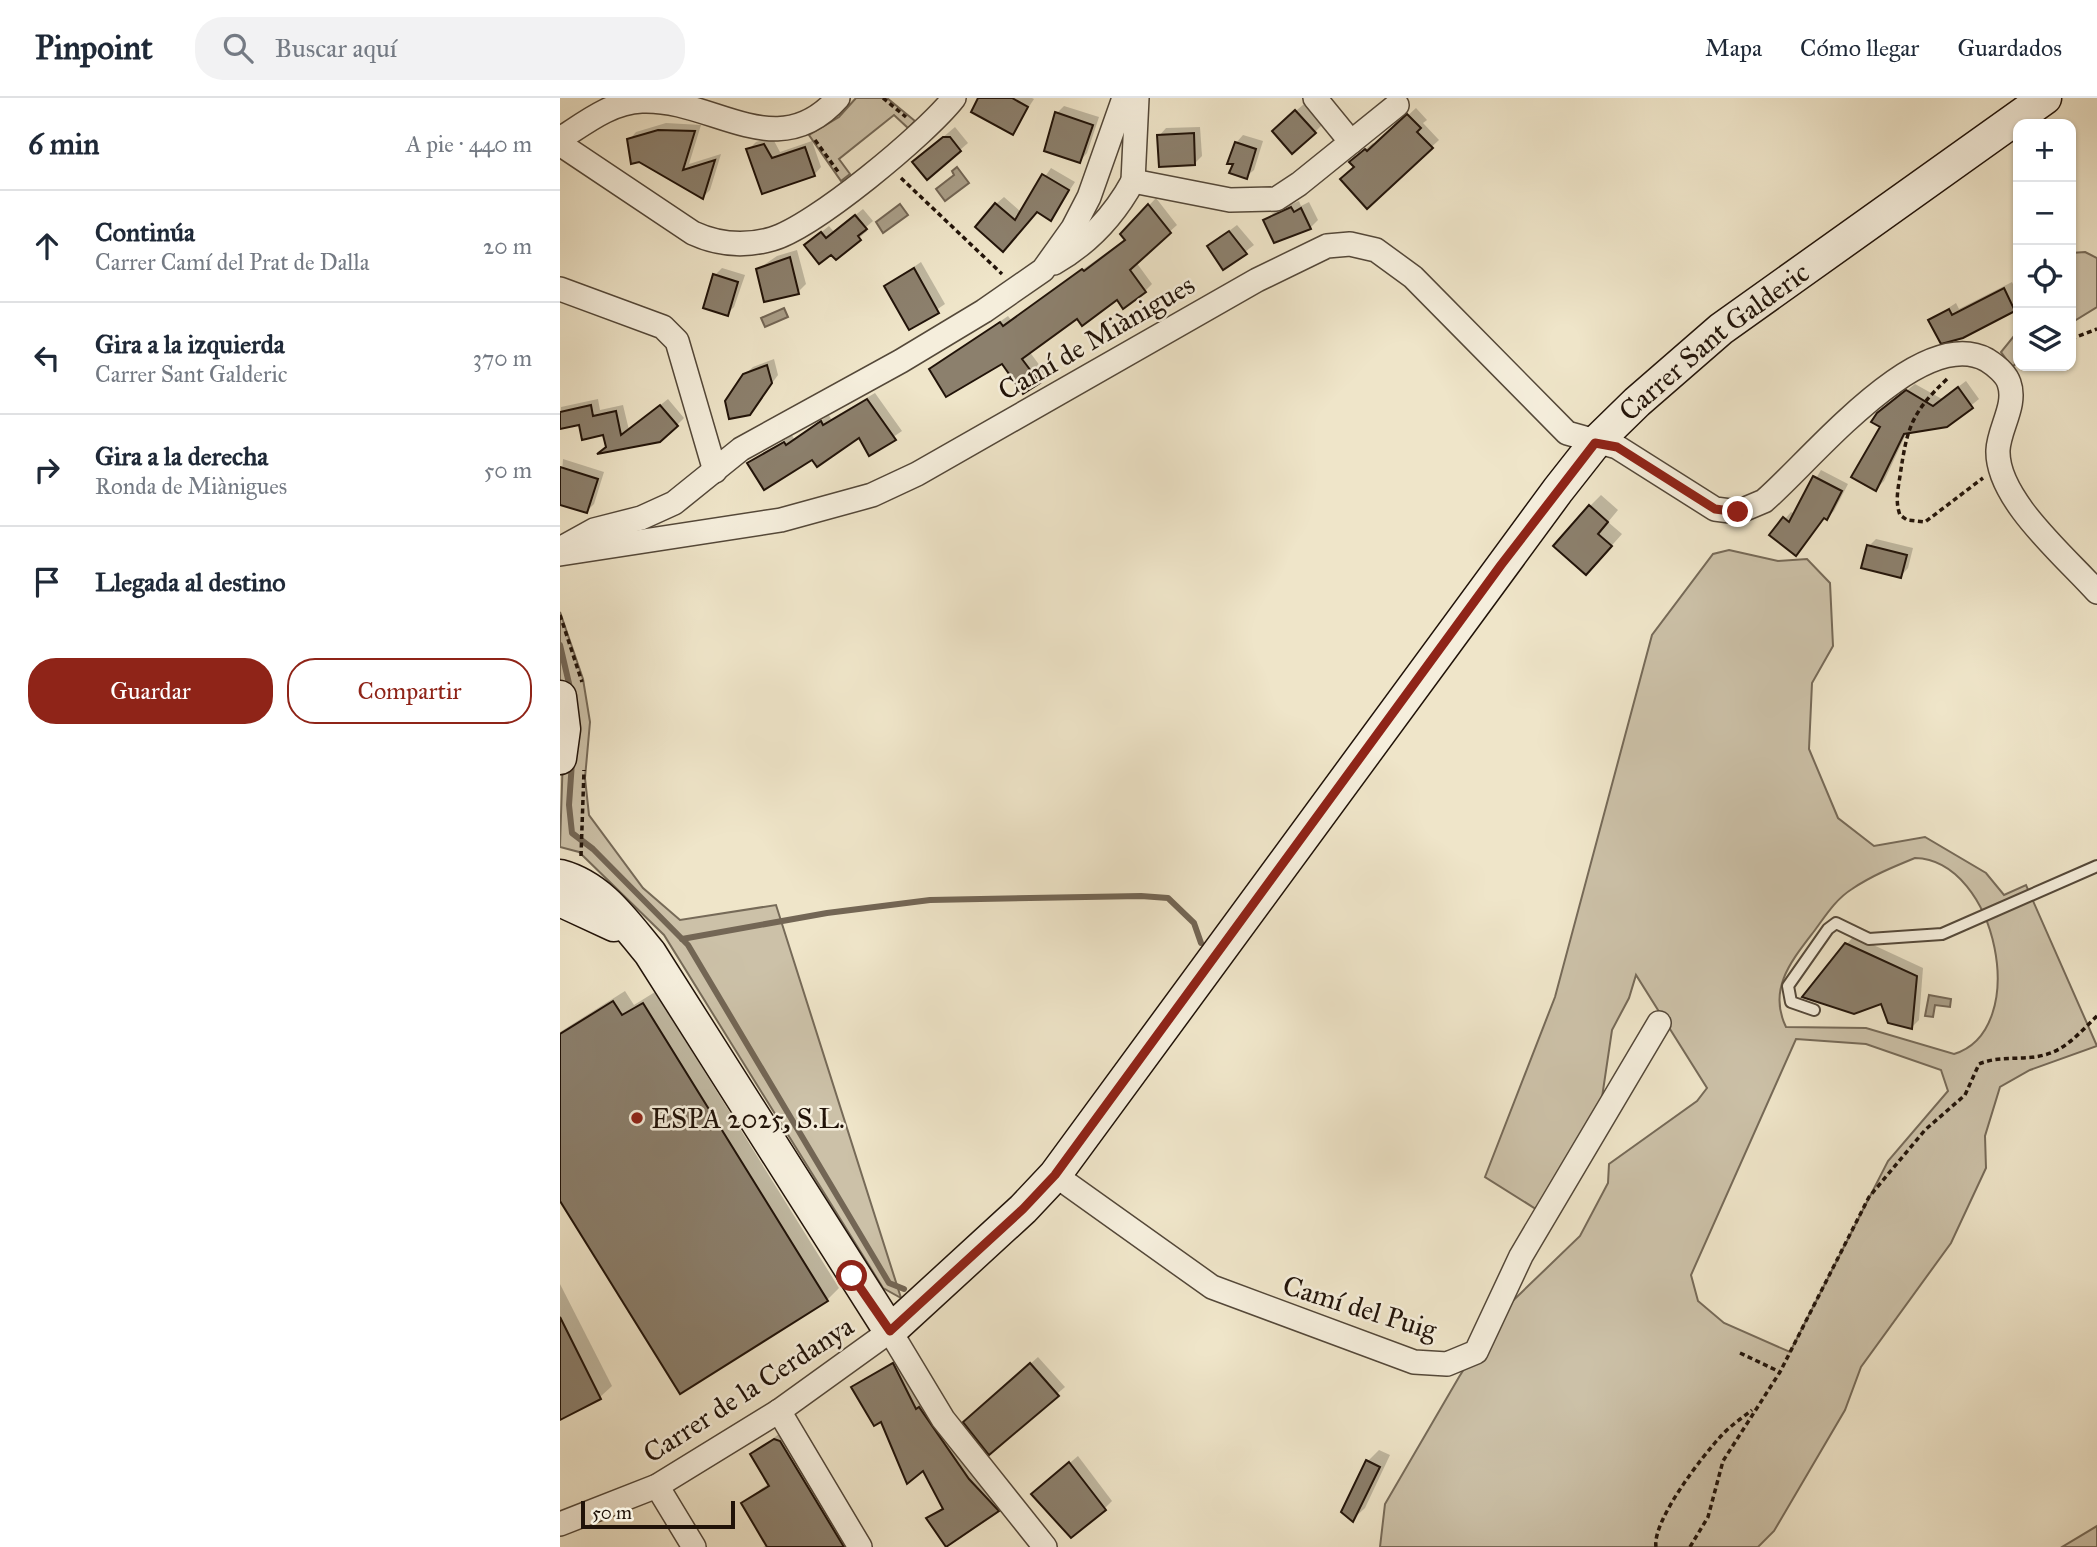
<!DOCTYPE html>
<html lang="es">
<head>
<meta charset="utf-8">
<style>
  body { margin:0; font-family:"IM FELL Great Primer",serif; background:#f2f2f3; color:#1f2937 }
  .controls { position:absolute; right:21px; top:21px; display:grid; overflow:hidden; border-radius:14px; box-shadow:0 2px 5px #0004 }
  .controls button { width:63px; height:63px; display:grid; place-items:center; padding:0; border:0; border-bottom:2px solid #e0e1e3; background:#fff; color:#1f2937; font:35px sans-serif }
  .scale { position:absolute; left:21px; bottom:18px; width:154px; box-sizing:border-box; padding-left:7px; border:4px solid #211309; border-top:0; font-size:19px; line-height:24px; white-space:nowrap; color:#211309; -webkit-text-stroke:5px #f5eedc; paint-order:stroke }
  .stop { position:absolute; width:21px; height:21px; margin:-16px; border:5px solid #8f2418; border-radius:50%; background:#fff }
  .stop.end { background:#8f2418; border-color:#fff; box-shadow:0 2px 7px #0008 }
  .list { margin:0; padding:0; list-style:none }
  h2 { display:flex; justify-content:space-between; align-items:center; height:91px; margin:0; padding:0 28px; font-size:30px }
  h2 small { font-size:23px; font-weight:400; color:#747a83 }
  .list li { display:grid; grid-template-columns:46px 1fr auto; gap:21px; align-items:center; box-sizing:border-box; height:112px; padding:0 28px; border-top:2px solid #e0e1e3 }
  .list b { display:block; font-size:26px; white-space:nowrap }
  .list p { margin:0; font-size:23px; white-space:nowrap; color:#747a83 }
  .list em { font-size:23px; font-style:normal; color:#747a83 }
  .actions { display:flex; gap:14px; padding:21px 28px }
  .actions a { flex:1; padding:16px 0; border:2px solid #8f2418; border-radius:28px; text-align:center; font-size:24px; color:#8f2418 }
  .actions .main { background:#8f2418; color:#fff }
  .icon { flex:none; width:38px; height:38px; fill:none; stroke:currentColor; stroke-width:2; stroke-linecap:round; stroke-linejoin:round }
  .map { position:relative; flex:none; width:1537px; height:1449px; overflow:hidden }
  header { display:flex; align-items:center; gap:42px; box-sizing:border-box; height:98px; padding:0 35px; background:#fff; border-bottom:2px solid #e0e1e3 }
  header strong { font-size:33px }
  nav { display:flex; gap:38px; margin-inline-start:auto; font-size:24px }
  .search { width:490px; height:63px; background:#f2f2f3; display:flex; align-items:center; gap:18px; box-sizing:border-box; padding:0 24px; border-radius:28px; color:#747a83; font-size:26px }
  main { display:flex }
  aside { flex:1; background:#fff }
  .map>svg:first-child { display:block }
  .green { fill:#ccc1a8; stroke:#766a58; stroke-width:2; fill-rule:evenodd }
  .water { fill:#a99e88; stroke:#736655; stroke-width:2 }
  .shadow { fill:#0003 }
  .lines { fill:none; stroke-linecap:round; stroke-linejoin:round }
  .stream { stroke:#736655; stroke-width:6 }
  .building { fill:#8c806d; stroke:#211309; stroke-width:2 }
  .lane-casing { stroke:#544839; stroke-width:14 }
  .street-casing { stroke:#544839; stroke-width:26 }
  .secondary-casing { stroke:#211309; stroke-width:35 }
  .path { stroke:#211309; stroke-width:3.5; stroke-dasharray:5 3.5; stroke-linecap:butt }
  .lane { stroke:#f5eedc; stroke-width:10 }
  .street { stroke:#f5eedc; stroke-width:23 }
  .secondary { stroke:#f5eedc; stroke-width:32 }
  .route { stroke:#8f2418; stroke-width:9 }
  .poi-dot { fill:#8f2418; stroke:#f5eedc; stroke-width:2.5 }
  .labels { text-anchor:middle; stroke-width:5; stroke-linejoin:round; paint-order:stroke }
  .street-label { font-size:28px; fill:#211309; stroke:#f5eedc }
  .poi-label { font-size:28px; fill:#211309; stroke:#f5eedc; text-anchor:start }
</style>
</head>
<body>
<header>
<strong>Pinpoint</strong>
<div class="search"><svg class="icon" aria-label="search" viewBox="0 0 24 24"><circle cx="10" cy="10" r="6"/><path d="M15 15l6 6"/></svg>Buscar aquí</div>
<nav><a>Mapa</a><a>Cómo llegar</a><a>Guardados</a></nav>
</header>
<main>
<aside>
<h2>6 min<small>A pie · 440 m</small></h2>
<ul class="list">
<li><svg class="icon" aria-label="ahead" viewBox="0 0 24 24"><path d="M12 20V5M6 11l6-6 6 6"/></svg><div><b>Continúa</b><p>Carrer Camí del Prat de Dalla</p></div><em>20 m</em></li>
<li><svg class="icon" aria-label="left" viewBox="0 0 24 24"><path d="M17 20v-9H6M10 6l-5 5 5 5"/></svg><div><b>Gira a la izquierda</b><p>Carrer Sant Galderic</p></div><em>370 m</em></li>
<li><svg class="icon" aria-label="right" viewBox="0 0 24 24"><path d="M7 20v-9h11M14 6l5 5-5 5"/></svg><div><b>Gira a la derecha</b><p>Ronda de Miànigues</p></div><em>50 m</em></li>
<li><svg class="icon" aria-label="arrive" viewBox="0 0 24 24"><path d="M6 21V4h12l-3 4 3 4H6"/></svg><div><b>Llegada al destino</b></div></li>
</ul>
<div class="actions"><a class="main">Guardar</a><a>Compartir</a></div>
</aside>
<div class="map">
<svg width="1537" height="1449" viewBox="0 0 1537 1449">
  <rect width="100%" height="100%" fill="#efe5c9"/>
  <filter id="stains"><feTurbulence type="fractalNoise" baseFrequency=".00286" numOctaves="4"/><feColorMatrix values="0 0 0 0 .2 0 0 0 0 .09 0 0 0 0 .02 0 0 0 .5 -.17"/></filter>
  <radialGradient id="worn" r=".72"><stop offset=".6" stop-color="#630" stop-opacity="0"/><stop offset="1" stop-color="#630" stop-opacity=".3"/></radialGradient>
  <g class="green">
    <polygon points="296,0 327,0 355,23 348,30 334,17 279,61 290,76 281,83 249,37 279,19"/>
    <polygon points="1525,154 1537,160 1537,209 1511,225 1511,155"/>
    <polygon points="1458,233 1458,264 1452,269 1441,254"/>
    <path d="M1169 452 1218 463 1247 461 1270 485 1273 548 1252 585 1249 651 1278 720 1314 748 1365 739 1426 775 1444 797 1466 787 1537 948 1470 972 1440 989 1425 1038 1426 1070 1391 1145 1301 1269 1285 1312 1214 1433 1198 1449H820L825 1406 899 1279 938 1217 1020 1138 1048 1085 1049 1066 1137 1003 1147 990 1076 877 1069 900 1052 932 1040 1013 979 1113 925 1079 995 899 1092 537 1153 456ZM1355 760C1437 762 1472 932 1394 956L1306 930 1226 929C1207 890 1233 861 1255 832 1266 817 1276 801 1292 791 1311 778 1333 769 1355 760ZM1236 941 1306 946 1381 972 1388 993 1328 1063 1230 1254 1164 1225 1138 1203 1131 1177Z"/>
    <polygon points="0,514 23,581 30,624 25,680 29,717 83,790 120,822 216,807 341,1200 323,1190 104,837 19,754 0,749 4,624 0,603"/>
    <polygon points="1537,1428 1537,1449 1502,1449"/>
  </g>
  <g class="water">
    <polygon points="397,69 409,85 385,103 376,91 394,77 392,73"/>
    <polygon points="340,106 348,117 323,135 316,124"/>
    <polygon points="224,210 228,219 205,229 201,220"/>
    <polygon points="1369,897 1391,901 1390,909 1375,907 1373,919 1365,918"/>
  </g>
  <g class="shadow">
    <polygon points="421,0 472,0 474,1 452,35"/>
    <polygon points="744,6 762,27 755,34 724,23"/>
    <polygon points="504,8 539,19 527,55 520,63 497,15"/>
    <polygon points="856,10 867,22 863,25 879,42 807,109 796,68 799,56 813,45 816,47"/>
    <polygon points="106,25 141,27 129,66 161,56 150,92 143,99 69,42 76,34"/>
    <polygon points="395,29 408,45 400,52 362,57"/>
    <polygon points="640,29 642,58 634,66 599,38 606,30"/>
    <polygon points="683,37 703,43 694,72 686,79 675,64 676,45"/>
    <polygon points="212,39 220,54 252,43 261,69 254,77 188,52 196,44"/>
    <polygon points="491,70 515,84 491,120 477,112 451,144 436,106 444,99 461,114"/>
    <polygon points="596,100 617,127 576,164 592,186 585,193 557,200 517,219 469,253 486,276 478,283 442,264 371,272 448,218 451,222 566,141 562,136"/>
    <polygon points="739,103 741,108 749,104 758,122 750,130 715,142 706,123 713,115"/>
    <polygon points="303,111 313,123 305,130 307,133 276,160 254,140 269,128 274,134"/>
    <polygon points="677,127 694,147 664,170 649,148"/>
    <polygon points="237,152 246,186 238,194 198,171 217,158"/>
    <polygon points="361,164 385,206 350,230 326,188"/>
    <polygon points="162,170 185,177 174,209 167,216 155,177"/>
    <polygon points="1452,184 1458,197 1458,208 1402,238 1370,222 1396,205 1399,211"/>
    <polygon points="214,261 218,277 190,315 184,277 193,269"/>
    <polygon points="1406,283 1419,301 1387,327 1347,334 1324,383 1316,391 1322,328 1317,316 1355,286 1382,301"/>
    <polygon points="315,295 342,333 310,355 299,337 252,359 190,366 232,337 234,341 269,317 271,321"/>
    <polygon points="38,301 40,312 63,307 69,332 108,301 124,320 117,327 47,348 45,335 20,325 0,329 1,309"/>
    <polygon points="3,361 44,374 34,406 27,413 0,405"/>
    <polygon points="1261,372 1288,386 1274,413 1267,420 1211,437 1231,414 1235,416"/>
    <polygon points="1041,397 1058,412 1048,424 1062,436 1038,463 1030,408"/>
    <polygon points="1316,441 1353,450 1348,470 1341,478 1309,448"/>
    <polygon points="1294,838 1363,870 1359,922 1352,929 1322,903 1287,846"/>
    <polygon points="65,893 74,907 95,894 279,1190 267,1202 120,1294 0,1100 0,934"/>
    <polygon points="0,1186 52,1288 40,1299 0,1320"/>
    <polygon points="341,1259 445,1405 438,1412 368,1420 383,1409 364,1370 293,1289"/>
    <polygon points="478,1259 505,1289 430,1354 413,1317"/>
    <polygon points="227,1330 305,1449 203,1449 208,1446 183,1405 209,1385 192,1356"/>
    <polygon points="819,1352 830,1357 805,1410 793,1421 808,1363"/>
    <polygon points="518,1358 552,1403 545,1410 481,1389"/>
  </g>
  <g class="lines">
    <g class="stream">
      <polyline points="0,547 11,594"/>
      <polyline points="12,664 9,707 12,735 33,751 128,847 329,1185 344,1191"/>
      <polyline points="122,841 267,815 370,802 581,798 608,800 634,825 641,845"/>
    </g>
  </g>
  <g class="building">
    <polygon points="418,0 452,0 468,9 453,37 411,14"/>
    <polygon points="735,12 756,35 732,56 712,33"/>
    <polygon points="495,14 533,27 520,65 484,53"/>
    <polygon points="847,16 861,30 857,34 873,50 807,111 780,81 794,69 789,64 805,51 807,53"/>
    <polygon points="98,32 135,33 123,72 155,62 143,101 79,64 71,66 67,41"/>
    <polygon points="634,35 635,67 599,69 597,37"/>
    <polygon points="383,39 390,39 401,53 367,82 352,64"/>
    <polygon points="675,44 696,51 687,81 669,75 673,66 667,66"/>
    <polygon points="204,46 212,60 245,49 255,78 202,96 186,51"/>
    <polygon points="482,76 509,92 491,123 477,114 443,154 415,129 435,105 455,122"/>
    <polygon points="588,106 611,135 570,172 586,194 563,211 557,202 522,228 517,221 462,261 480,285 463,296 442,266 386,299 369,271 440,224 443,228 522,171 524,173 565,142 560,136"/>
    <polygon points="731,109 734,114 741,110 751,131 714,145 703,122"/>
    <polygon points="295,117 307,131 298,138 301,142 276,162 271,157 259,166 244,147 261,134 266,140"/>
    <polygon points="669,133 687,156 663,172 647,148"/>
    <polygon points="230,159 239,196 204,204 196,171"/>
    <polygon points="354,170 379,215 349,232 324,188"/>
    <polygon points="153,176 178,184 168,218 143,210"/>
    <polygon points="1444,190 1455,213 1403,240 1381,246 1368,222 1389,211 1392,217"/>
    <polygon points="207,267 212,285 190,317 169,321 165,303 183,276"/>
    <polygon points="1398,289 1413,310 1387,329 1344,336 1316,393 1291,379 1320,329 1311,324 1317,315 1346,292 1373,308"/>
    <polygon points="307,301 336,342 309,358 299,340 257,369 252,362 204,392 187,365 224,344 226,347 261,323 263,327"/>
    <polygon points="31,307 33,318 56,313 61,337 100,307 118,328 100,344 37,356 46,349 43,337 22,342 19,327 0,331 0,314"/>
    <polygon points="0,369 38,381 27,415 0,407"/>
    <polygon points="1253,378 1282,393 1267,422 1264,420 1236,458 1209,437 1223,419 1229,424"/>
    <polygon points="1029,407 1048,424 1038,436 1052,448 1026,477 993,448"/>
    <polygon points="1307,447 1347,457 1341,480 1301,470"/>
    <polygon points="1285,845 1357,878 1352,931 1328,925 1321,906 1294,916 1242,899"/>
    <polygon points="53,903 62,917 83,905 268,1203 120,1296 0,1103 0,936"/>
    <polygon points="0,1219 41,1301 0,1322"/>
    <polygon points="333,1265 356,1311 359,1309 409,1381 439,1413 386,1449 366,1420 383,1411 363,1373 347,1386 321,1324 314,1328 291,1289"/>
    <polygon points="470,1265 499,1298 429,1357 403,1324"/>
    <polygon points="214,1341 220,1343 284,1449 207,1449 181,1405 209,1388 190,1356"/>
    <polygon points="806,1362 820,1369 793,1424 781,1414"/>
    <polygon points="509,1364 546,1412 511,1440 471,1396"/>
  </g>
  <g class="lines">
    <g class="lane-casing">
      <polyline id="lane" points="1254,912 1231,904 1228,888 1268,831 1276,825 1309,841 1382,836 1537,768"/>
    </g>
    <g class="street-casing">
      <g id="street">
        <polyline points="577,0 573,83 670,102 716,101 739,86 837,7"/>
        <polyline points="755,0 791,44"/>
        <path d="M0 41C25 25 51 4 82 3 153 0 217 69 278 0"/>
        <path d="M0 46 133 135C159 147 184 149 212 141 254 129 366 36 394 0"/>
        <path d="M494 165C529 145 554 118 573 83"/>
        <polyline points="0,191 103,229 117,243 155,373"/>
        <polyline points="0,451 34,432 81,420 114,405 181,351 341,263 424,213 483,172 513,130 529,99 564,0"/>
        <path d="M0 456 221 422 312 397 357 376 697 182 767 148 790 146 816 152 853 179 1007 335 1057 349 1155 411 1178 414 1204 403C1250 364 1360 225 1427 262 1435 267 1446 276 1449 285 1457 307 1439 330 1438 352 1436 401 1506 459 1537 494"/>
        <polyline points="495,1077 652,1189 854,1264 887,1266 916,1254 961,1158 1099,925"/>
        <polyline points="219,1313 300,1449"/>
        <polyline points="97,1388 134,1449"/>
        <polyline points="0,1426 97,1388 219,1313 330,1233 383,1321 485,1449"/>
      </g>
    </g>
    <g class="secondary-casing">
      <g id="secondary">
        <polyline points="0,599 4,631 0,660"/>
        <path id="s1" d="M0 778C41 789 64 824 90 855L330 1233 463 1111 495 1077 998 392 1035 345 1077 304 1161 231 1485 0"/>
        <polyline points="0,802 54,827"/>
      </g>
    </g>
    <g class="path">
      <polyline points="323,0 346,19"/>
      <polyline points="255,42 279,75"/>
      <polyline points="341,80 442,176"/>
      <polyline points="1511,241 1537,231"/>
      <path d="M1387 281C1351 315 1347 330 1340 378 1338 391 1335 404 1340 417L1347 422 1365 424 1423 380"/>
      <polyline points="0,517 22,584"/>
      <polyline points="21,758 24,672"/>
      <polyline points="1180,1255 1220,1274"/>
      <path d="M1096 1449C1092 1423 1143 1357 1162 1337 1170 1328 1182 1320 1192 1312"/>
      <path d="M1130 1449 1148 1419 1163 1363 1220 1274 1309 1099 1365 1032 1405 997 1419 966C1440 957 1462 963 1484 957 1506 952 1521 933 1537 918"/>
    </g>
    <use href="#lane" class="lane"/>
    <use href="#street" class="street"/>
    <use href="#secondary" class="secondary"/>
  </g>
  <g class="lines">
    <polyline class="route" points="292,1178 330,1233 463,1111 495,1077 941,467 1035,345 1057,349 1155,411 1178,414"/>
  </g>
  <circle class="poi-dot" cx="77" cy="1020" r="7"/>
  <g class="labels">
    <g class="street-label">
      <text transform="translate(536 239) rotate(-30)" y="10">Camí de Miànigues</text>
      <text dy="10" stroke="none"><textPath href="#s1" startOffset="1862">Carrer Sant Galderic</textPath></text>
      <text transform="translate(800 1209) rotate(17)" y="10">Camí del Puig</text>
      <text transform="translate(188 1291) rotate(-33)" y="10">Carrer de la Cerdanya</text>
    </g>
    <g class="poi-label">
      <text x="91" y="1030">ESPA 2025, S.L.</text>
    </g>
  </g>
  <rect width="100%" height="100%" filter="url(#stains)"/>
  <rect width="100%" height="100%" fill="url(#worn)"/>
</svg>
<div class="controls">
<button>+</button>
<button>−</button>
<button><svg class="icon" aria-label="locate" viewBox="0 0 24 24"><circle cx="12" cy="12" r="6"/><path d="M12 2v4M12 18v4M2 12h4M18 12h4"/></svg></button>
<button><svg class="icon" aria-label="layers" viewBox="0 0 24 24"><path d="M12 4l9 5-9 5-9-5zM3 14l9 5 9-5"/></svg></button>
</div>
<div class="scale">50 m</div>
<div class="stop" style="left:292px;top:1178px"></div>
<div class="stop end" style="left:1178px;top:414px"></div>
</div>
</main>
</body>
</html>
